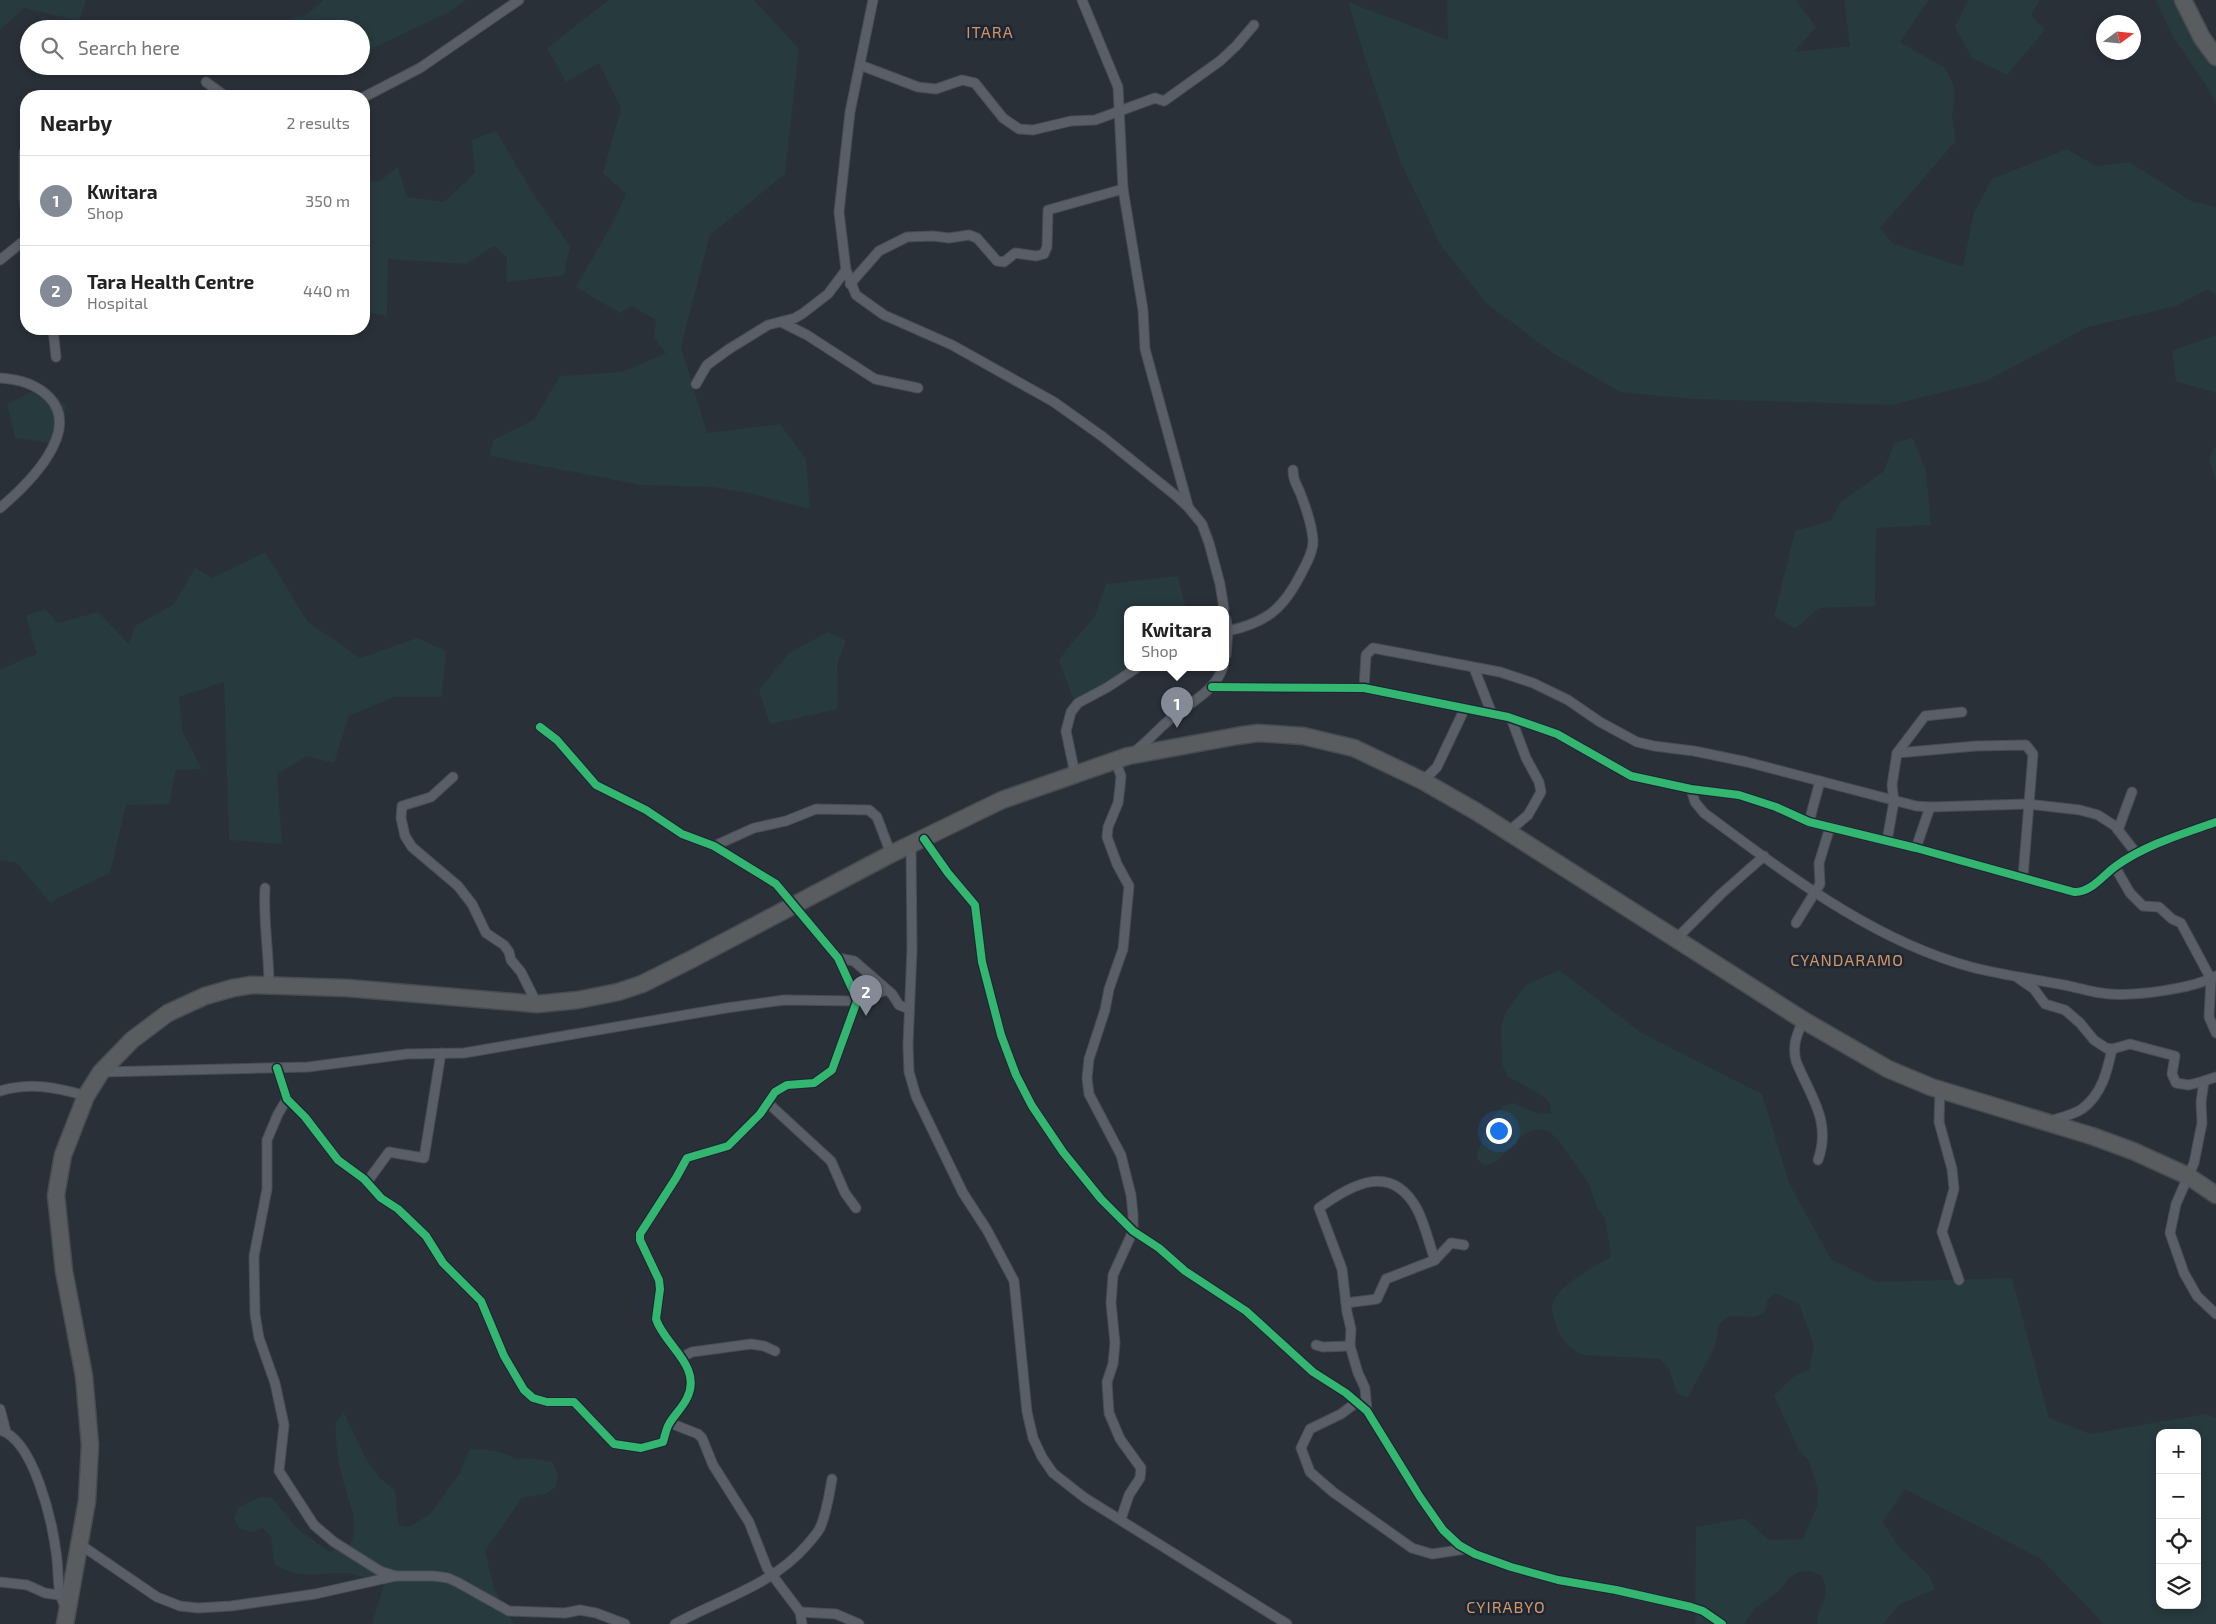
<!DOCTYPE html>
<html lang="en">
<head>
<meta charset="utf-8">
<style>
  body { margin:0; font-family:"Exo 2",sans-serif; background:#f2f2f2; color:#222 }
  .controls { position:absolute; right:15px; bottom:15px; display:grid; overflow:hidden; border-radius:10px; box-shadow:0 2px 8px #0003 }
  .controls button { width:45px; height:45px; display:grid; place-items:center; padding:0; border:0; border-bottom:1px solid #e0e0e0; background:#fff; color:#222; font:25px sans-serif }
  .compass { position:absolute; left:2096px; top:15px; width:45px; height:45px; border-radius:50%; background:#fff; box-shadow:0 2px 8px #0003; rotate:75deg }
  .you { position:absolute; left:1498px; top:1130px; width:18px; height:18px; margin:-12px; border:4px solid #fff; border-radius:50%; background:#1a73e8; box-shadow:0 0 0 8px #1a73e833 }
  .badge { display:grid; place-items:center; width:32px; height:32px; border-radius:50%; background:#848b96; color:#fff; font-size:16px; font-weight:700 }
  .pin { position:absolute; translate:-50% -41px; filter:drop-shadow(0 1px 2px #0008) }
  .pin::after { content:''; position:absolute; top:26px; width:18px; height:15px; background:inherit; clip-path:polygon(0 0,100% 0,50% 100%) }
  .popup { position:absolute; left:1124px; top:606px; width:105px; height:65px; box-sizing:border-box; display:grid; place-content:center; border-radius:10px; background:#fff; filter:drop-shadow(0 1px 4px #0005); font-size:16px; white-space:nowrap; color:#767676 }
  .popup b { font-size:19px; color:#222 }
  .popup::after { content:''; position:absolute; left:50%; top:100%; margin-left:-10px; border:10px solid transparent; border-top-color:#fff }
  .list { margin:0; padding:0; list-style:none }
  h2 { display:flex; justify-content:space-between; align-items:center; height:65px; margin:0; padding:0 20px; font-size:21px }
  h2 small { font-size:16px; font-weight:400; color:#767676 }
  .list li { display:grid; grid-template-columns:32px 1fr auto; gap:15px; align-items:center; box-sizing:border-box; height:90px; padding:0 20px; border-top:1px solid #e0e0e0 }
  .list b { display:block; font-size:19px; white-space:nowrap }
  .list p { margin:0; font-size:16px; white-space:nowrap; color:#767676 }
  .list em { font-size:16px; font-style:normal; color:#767676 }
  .icon { flex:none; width:28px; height:28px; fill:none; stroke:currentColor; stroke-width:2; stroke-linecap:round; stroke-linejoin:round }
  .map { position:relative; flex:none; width:2216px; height:1624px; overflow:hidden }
  .search { position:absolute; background:#fff; box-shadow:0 2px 8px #0003; left:20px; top:20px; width:350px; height:55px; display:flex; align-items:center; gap:12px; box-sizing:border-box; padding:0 18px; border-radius:28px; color:#767676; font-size:19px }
  .panel { position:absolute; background:#fff; box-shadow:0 2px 8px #0003; left:20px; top:90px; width:350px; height:245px; border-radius:20px }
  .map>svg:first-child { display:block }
  .green { fill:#273a3e; fill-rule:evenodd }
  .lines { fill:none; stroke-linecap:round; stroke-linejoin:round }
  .street-casing { stroke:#484c53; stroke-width:11 }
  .highway-casing { stroke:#474c53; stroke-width:19 }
  .street { stroke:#5a5e66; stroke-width:9 }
  .highway { stroke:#5a5d60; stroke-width:16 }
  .cycleway-casing { stroke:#1d2633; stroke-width:11 }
  .cycleway { stroke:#33b770; stroke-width:8 }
  .labels { text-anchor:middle; stroke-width:5; stroke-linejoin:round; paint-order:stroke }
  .quarter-label { font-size:16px; letter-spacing:1px; fill:#d59563; stroke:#1d2633 }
</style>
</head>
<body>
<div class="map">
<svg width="2216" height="1624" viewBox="0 0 2216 1624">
  <rect width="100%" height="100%" fill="#2a3038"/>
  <g class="green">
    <polygon points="0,0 86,0 79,21 24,8 0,30"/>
    <polygon points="324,0 466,0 449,12 361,54 361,29 263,29 267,23 305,16"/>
    <polygon points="609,0 754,0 799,49 785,174 710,235 681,347 707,433 780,424 806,459 810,509 749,493 713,487 641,485 490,456 493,440 534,420 560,376 622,372 666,353 654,337 656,320 631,306 620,313 576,287 611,226 626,194 603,173 621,108 599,63 566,82 547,48"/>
    <polygon points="1447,0 1796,0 1816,27 1794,52 1850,46 1844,0 1929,0 1900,42 1945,68 1953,83 1955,96 1952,115 1956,141 1880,228 1892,243 1963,267 1974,212 1992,179 2067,149 2096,166 2129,162 2191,201 2216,207 2216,296 2208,289 2176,306 2088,327 1986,381 1892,405 1693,399 1620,392 1553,353 1486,303 1440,244 1401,163 1371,77 1348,2 1448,40"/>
    <polygon points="1968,0 2040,0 2031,15 2045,30 2007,75 1972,58 1955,27"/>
    <polygon points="2156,0 2183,0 2216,57 2216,104 2208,88 2173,37"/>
    <polygon points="221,66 335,66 326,70 207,75"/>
    <polygon points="496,131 537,200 570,246 564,275 506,282 507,257 494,246 466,264 388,259 387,316 364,312 364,182 380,181 398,167 407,197 444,202 475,173 472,140"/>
    <polygon points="2216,335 2216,393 2176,381 2172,351"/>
    <polygon points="42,387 66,405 61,437 56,448 46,442 15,438 7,404"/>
    <polygon points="1913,438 1926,471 1931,525 1876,528 1875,606 1819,608 1795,629 1774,616 1795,531 1831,521 1840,503 1884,471 1894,443"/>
    <polygon points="2216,445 2216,481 2209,458"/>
    <polygon points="265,552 307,621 360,658 417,638 446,651 442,697 394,697 349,716 334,763 307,756 277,774 282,844 229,840 224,682 179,697 183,733 202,769 176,770 169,804 126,805 110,873 56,899 51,904 17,863 0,860 0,669 37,654 26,616 45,609 58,623 98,612 129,644 135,626 174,604 195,568 212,578"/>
    <polygon points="1178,576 1186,609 1128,609 1128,667 1138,667 1078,703 1072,696 1059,661 1066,650 1095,616 1106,584"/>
    <polygon points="828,632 846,641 837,664 838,709 770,724 759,690 789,653"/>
    <path d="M1559 970 1640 1032 1762 1094 1790 1185 1831 1259 1876 1282 2012 1278 2049 1418 2090 1434 2206 1414 2216 1418V1624H2104L2040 1558 1905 1489 1883 1522 1899 1547 1929 1575 1935 1589 1899 1605 1883 1624H1817C1817 1604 1832 1601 1822 1576L1811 1571 1799 1572 1789 1578 1781 1589 1754 1609 1744 1624H1695L1696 1527 1744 1518 1769 1540 1803 1539 1817 1506 1818 1490 1809 1461 1799 1450 1774 1396 1793 1377 1809 1370 1814 1345 1799 1304 1775 1293 1768 1300 1764 1314 1753 1317 1728 1316 1719 1325 1714 1349 1688 1397 1677 1394 1669 1369 1660 1359 1584 1355C1572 1351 1561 1341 1557 1328 1555 1322 1551 1312 1552 1306 1556 1285 1593 1268 1611 1257L1605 1218 1597 1208 1589 1184 1559 1141 1550 1132 1539 1129 1525 1133 1497 1161 1485 1166 1476 1158 1487 1124 1503 1106 1514 1103 1537 1113 1551 1114 1550 1103 1541 1095 1507 1076 1502 1063 1501 1027 1505 1013 1526 985ZM2160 1433H2197V1605H2160Z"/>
    <path d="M344 1413C358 1440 368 1474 394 1489 399 1501 395 1512 399 1525L410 1527 431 1513 460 1473 470 1449C488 1450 501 1450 516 1459L527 1458 552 1462 558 1473 556 1487 545 1494 522 1498 485 1551 494 1589 514 1624H372L384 1584C372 1581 358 1574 346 1573 320 1572 296 1581 274 1563L271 1536 262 1528 251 1532 240 1529 234 1519 238 1508 260 1497 272 1498 298 1529 329 1552 351 1543C360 1520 347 1499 342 1476 337 1459 335 1440 336 1422Z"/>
  </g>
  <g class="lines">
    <g class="street-casing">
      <g id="street">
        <polyline points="873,0 850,112 839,212 846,270 856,295 884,315 952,345 1054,402 1103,437 1175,495 1188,507 1202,524 1209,543 1220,584 1224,609"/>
        <polyline points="1082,0 1118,87 1123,189 1143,310 1145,349 1188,506"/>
        <polyline points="860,65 918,87 936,89 962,80 975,83 1003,118 1019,129 1033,130 1071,121 1095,120 1155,98 1164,101 1220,61 1236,46 1254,25"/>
        <polyline points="206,82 225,96"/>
        <polyline points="364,97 420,68 519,0"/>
        <polyline points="24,152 24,198 26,215"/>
        <polyline points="0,260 26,239"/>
        <polyline points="850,284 879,251 907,237 933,236 949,238 969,235 977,238 997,261 1004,262 1015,253 1036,256 1044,254 1047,247 1048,210 1123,189"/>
        <polyline points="781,322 807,335 875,379 918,388"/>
        <polyline points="53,329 56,357"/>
        <path d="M0 378C18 379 36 384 49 397 83 432 26 486 0 508"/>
        <polyline points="696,384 707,365 729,349 768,325 795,318 802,314 828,294 846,270"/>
        <polyline points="1226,619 1228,631 1226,655"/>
        <path d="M1228 631C1268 622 1284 608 1302 572 1307 563 1314 550 1313 540 1312 526 1306 508 1301 495 1297 484 1293 482 1293 470"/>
        <polyline points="1474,668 1492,714"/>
        <path d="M1212 687 1364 688 1508 717 1557 734 1631 776 1691 789 1739 795 1776 807 1809 822 1916 848 2074 892C2091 893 2103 875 2116 866 2145 845 2182 834 2216 822"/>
        <polyline points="1364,688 1366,655 1373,648 1500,672 1533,683 1568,700 1600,722 1637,742 1654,746 1694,751 1747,762 1916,806 1930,807 2027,804 2080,810 2098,815 2115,826 2136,853"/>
        <path d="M1134 752C1150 740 1162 724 1178 713 1196 699 1215 690 1223 667"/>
        <polyline points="1897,753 1976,746 2026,745 2033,754 2023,877"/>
        <polyline points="1115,760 1121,776 1120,787 1118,803 1108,827 1107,837 1117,864 1129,886 1123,949 1109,989 1105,1010 1089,1059 1087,1078 1089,1094 1121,1155 1131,1195 1133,1214 1133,1231 1113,1275 1111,1303 1115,1343 1113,1364 1107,1382 1109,1413 1120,1439 1141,1468 1140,1478 1129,1495 1121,1519"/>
        <polyline points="1075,774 1066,731 1071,712 1078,703 1108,687 1138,667"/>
        <polyline points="453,777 431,797 402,806 401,818 405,836 412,847 458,886 472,904 486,933 504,945 509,952 511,960 521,972 537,1004"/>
        <polyline points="1423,781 1437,767 1465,708"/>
        <path d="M1691 789 1695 802 1704 813C1786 873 1871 940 1971 967 2002 975 2033 979 2064 985 2079 988 2094 993 2109 994 2135 996 2193 989 2216 976"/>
        <polyline points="1809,822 1820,781"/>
        <polyline points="2118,830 2132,792"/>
        <polyline points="1508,832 1528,815 1541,792 1539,782 1526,758 1511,718"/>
        <polyline points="924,839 948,873 975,905 982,962 1001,1035 1016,1075 1032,1106 1063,1152 1101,1199 1133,1231 1159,1248 1185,1271 1246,1311 1313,1372 1346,1393 1367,1411 1420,1497 1443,1530 1459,1545 1475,1554 1511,1567 1558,1580 1616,1590 1691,1607 1703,1611 1722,1624"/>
        <polyline points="1887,841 1894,801 1892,785 1897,753 1925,716 1962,712"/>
        <polyline points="714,846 754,828 786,821 816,809 869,810 877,817 891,854"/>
        <polyline points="911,846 912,949 908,1045 909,1072 916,1096 963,1193 987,1230 1014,1281 1027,1412 1033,1438 1042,1457 1053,1473 1085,1498 1287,1624"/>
        <polyline points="1916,848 1930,807"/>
        <polyline points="2115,867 2130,893 2143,906 2159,907 2172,919 2181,923 2211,979 2209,1017 2216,1033"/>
        <path d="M265 888C263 921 269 952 269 985"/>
        <polyline points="1796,923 1820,884 1819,863 1830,827"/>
        <polyline points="1675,940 1721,894 1764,856"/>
        <polyline points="838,958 854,961 892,994 899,1005 909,1009"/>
        <polyline points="2018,978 2034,989 2045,1004 2065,1010 2080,1023 2094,1040 2106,1048 2112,1049 2130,1044 2175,1056 2172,1074 2176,1083 2189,1085 2204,1081"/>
        <path d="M1803 1020C1797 1035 1792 1045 1796 1061 1810 1096 1832 1121 1818 1160"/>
        <path d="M277 1068 287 1099 305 1117 338 1160 364 1179 381 1198 398 1209 426 1236 443 1263 481 1301 504 1356 524 1390 533 1398 547 1402H574L614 1444 641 1448 663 1442C665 1436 666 1429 669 1424 674 1415 683 1407 687 1398 703 1366 664 1345 656 1319L660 1289 659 1280 640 1240V1234L676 1178 687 1158 728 1146 760 1114 775 1092 787 1085 814 1083 832 1070 857 1001 855 995 838 958 776 884 714 846 682 834 646 810 596 785 557 740 540 727"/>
        <polyline points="102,1072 308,1067 407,1054 464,1053 726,1008 784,1000 857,1001 886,990"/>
        <polyline points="2216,1077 2204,1081 2201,1102 2202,1123 2194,1163 2176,1204 2170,1233 2184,1273 2197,1296 2216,1314"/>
        <polyline points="1940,1089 1939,1122 1952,1169 1954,1189 1942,1232 1959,1280"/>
        <path d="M0 1091C30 1082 56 1087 86 1096"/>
        <polyline points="287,1099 278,1114 267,1140 267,1189 254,1256 255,1314 259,1338 275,1383 284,1425 279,1471 314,1525 334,1542 380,1571 396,1576"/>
        <polyline points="768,1103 831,1161 845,1193 856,1208"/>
        <path d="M2048 1122C2058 1118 2073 1115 2082 1109 2102 1094 2107 1072 2112 1049"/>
        <polyline points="367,1182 389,1152 424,1158 441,1053"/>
        <polyline points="1346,1303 1377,1299 1386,1279 1435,1260 1451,1243 1464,1245"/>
        <polyline points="1316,1345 1323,1347 1350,1346"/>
        <polyline points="682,1357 692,1352 751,1344 764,1346 775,1351"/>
        <polyline points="1357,1402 1341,1414 1310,1429 1301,1448 1310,1472 1333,1492 1412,1548 1432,1554 1466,1549"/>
        <polyline points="0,1409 6,1432"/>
        <path d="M1367 1411 1365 1388 1358 1373 1350 1346 1351 1329 1347 1312 1342 1269 1319 1208C1352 1184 1391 1162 1417 1209 1425 1224 1429 1244 1435 1260"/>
        <polyline points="670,1423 698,1434 702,1438 713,1465 749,1522 767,1568 800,1612 836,1614 859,1624"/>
        <path d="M0 1430C34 1440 52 1521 56 1552 60 1575 55 1587 66 1609"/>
        <polyline points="78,1543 157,1597 180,1606 198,1608 231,1606 315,1594 396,1576 434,1576 448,1578 457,1582 509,1611 565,1613 580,1610 596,1613 625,1624"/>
        <polyline points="0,1582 27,1585 45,1593 59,1595"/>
        <polyline points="800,1612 802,1624"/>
        <path d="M675 1624C720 1599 771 1586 806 1546 811 1540 817 1534 820 1528 827 1512 829 1495 832 1479"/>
      </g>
    </g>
    <g class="highway-casing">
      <g id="highway">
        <polyline points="2183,0 2202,38 2216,57"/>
        <polyline points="65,1624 87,1501 90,1445 84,1376 64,1271 56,1195 60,1172 63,1155 86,1096 101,1072 132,1040 168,1013 205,996 233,988 252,985 347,988 537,1004 578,1000 618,992 642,984 692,959 891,854 1002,800 1128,756 1237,736 1258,733 1303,736 1354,748 1423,781 1477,812 1803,1020 1888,1069 1931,1087 2092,1136 2133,1151 2188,1176 2216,1195"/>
      </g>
    </g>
    <use href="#street" class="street"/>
    <use href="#highway" class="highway"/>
    <g class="cycleway-casing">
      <g id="cycleway">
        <path d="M1212 687 1364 688 1508 717 1557 734 1631 776 1691 789 1739 795 1776 807 1809 822 1916 848 2074 892C2091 893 2103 875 2116 866 2145 845 2182 834 2216 822"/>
        <polyline points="924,839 948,873 975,905 982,962 1001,1035 1016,1075 1032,1106 1063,1152 1101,1199 1133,1231 1159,1248 1185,1271 1246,1311 1313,1372 1346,1393 1367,1411 1420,1497 1443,1530 1459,1545 1475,1554 1511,1567 1558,1580 1616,1590 1691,1607 1703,1611 1722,1624"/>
        <path d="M277 1068 287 1099 305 1117 338 1160 364 1179 381 1198 398 1209 426 1236 443 1263 481 1301 504 1356 524 1390 533 1398 547 1402H574L614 1444 641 1448 663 1442C665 1436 666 1429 669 1424 674 1415 683 1407 687 1398 703 1366 664 1345 656 1319L660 1289 659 1280 640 1240V1234L676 1178 687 1158 728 1146 760 1114 775 1092 787 1085 814 1083 832 1070 857 1001 855 995 838 958 776 884 714 846 682 834 646 810 596 785 557 740 540 727"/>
      </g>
    </g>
    <use href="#cycleway" class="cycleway"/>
  </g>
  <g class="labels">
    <g class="quarter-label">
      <text x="990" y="38">ITARA</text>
      <text x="1847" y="966">CYANDARAMO</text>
      <text x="1506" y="1613">CYIRABYO</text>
    </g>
  </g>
</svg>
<div class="controls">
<button>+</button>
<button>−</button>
<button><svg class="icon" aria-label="locate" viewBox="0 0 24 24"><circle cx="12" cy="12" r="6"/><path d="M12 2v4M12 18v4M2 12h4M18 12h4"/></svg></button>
<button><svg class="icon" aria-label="layers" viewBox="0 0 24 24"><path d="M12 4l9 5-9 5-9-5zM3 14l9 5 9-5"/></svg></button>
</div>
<svg class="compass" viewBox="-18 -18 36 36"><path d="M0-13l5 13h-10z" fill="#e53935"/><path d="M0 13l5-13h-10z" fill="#767676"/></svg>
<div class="you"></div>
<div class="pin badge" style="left:1177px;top:728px">1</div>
<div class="popup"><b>Kwitara</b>Shop</div>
<div class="pin badge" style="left:866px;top:1016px">2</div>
<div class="search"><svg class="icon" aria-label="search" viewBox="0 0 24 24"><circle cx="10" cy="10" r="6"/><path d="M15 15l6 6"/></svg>Search here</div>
<section class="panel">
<h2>Nearby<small>2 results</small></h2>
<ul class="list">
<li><span class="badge">1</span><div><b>Kwitara</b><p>Shop</p></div><em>350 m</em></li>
<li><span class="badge">2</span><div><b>Tara Health Centre</b><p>Hospital</p></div><em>440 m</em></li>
</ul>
</section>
</div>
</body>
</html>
